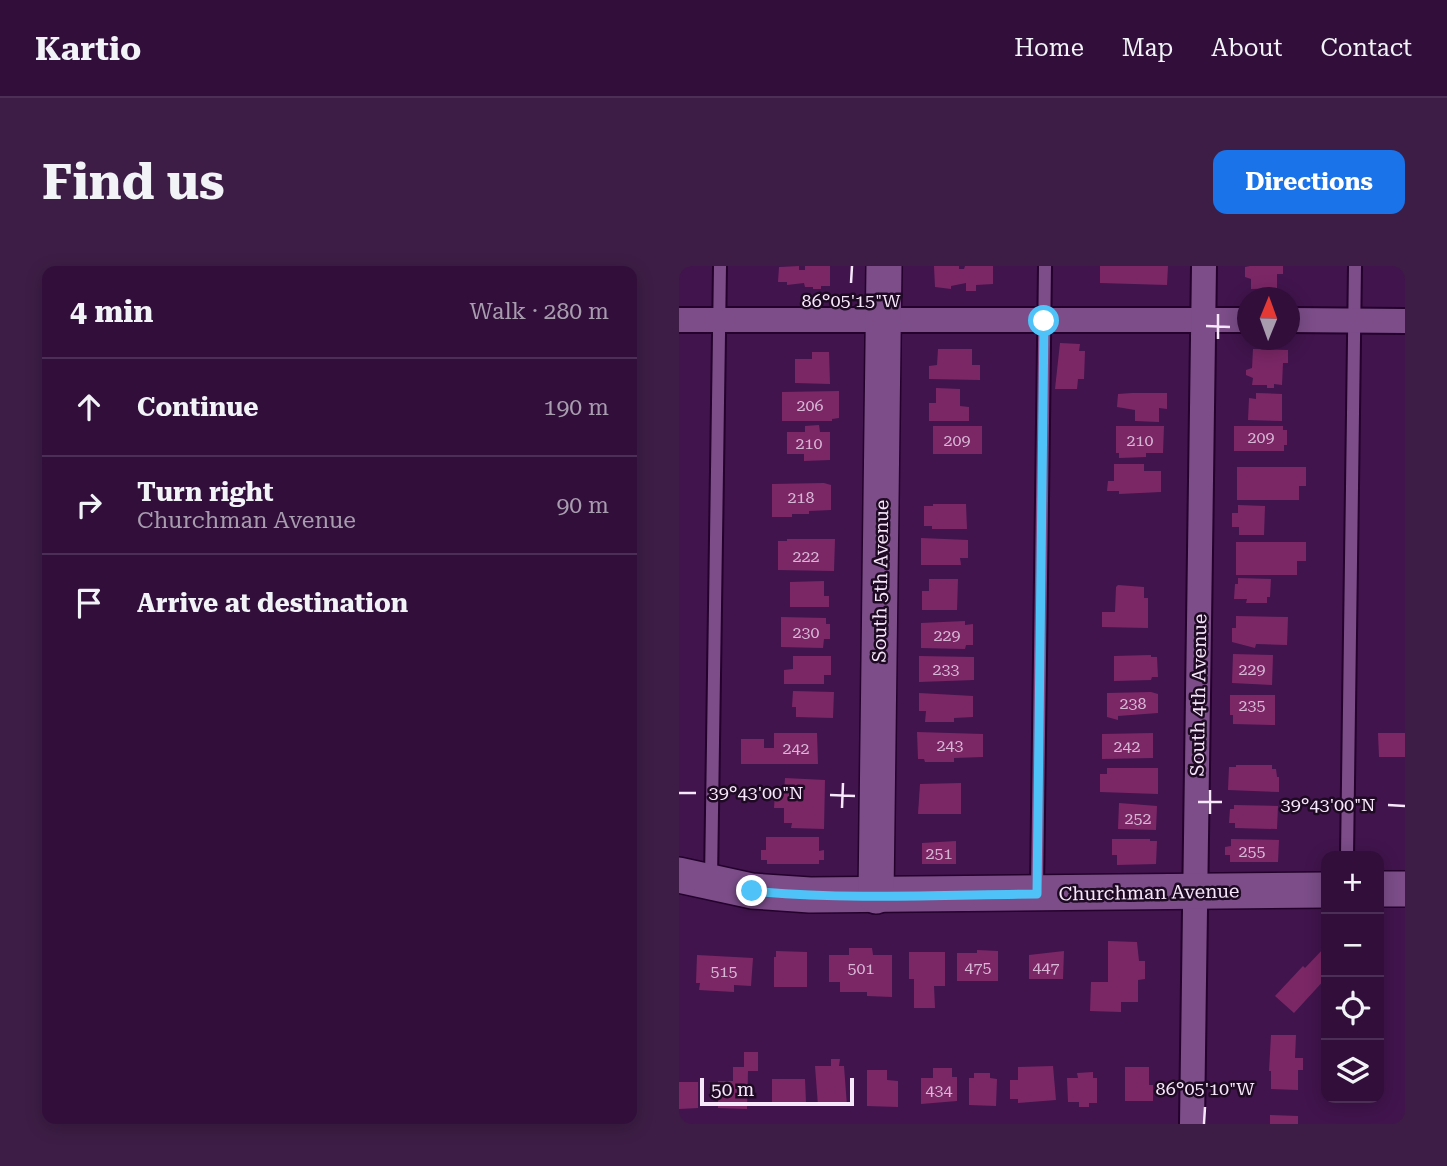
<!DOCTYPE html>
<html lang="en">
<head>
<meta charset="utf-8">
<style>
  body { margin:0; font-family:"Roboto Serif",serif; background:#3d1d45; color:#f1f3f6 }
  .controls { position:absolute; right:21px; bottom:21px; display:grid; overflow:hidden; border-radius:14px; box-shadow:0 4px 18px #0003 }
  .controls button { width:63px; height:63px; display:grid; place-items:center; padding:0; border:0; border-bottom:2px solid #4c2f54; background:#310f3a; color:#f1f3f6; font:35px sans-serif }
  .compass { position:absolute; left:558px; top:21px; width:63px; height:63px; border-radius:50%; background:#310f3a; box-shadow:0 4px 18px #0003; rotate:1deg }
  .scale { position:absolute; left:21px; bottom:18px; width:154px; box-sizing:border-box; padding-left:7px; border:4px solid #f7e7fb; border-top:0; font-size:19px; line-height:24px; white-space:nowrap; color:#f7e7fb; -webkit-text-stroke:5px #1e0b23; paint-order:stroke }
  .stop { position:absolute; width:21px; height:21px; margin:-16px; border:5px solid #4fc3f7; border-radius:50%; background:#fff }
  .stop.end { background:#4fc3f7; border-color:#fff; box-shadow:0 2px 7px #0008 }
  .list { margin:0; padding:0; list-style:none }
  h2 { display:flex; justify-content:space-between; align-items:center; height:91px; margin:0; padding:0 28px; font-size:30px }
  h2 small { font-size:23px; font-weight:400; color:#a89caf }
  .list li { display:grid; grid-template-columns:46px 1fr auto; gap:21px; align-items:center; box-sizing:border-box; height:98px; padding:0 28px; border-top:2px solid #4c2f54 }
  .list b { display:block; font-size:26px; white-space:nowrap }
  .list p { margin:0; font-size:23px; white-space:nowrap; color:#a89caf }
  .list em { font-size:23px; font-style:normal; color:#a89caf }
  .icon { flex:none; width:38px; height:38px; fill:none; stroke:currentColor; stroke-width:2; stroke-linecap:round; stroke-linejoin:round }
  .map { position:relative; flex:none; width:726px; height:858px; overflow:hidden; border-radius:14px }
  header { display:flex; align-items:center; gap:42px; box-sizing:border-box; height:98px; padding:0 35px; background:#310f3a; border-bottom:2px solid #4c2f54 }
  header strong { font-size:33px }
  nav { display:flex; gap:38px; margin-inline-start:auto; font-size:24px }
  .intro { display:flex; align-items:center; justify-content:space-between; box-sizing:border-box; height:168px; padding:0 42px }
  h1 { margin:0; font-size:49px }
  .button { padding:18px 32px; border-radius:14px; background:#1a73e8; color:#fff; font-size:24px; font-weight:700 }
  main { display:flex; gap:42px; padding:0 42px }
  aside { flex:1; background:#310f3a; border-radius:14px; box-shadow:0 4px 18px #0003 }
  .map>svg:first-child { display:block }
  .building { fill:#7b2766 }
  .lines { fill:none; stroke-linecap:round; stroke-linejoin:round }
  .lane-casing { stroke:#24022c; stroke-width:16 }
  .street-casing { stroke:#24022c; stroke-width:28 }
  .secondary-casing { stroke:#24022c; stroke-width:38 }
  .lane { stroke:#7c4d89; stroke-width:12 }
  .street { stroke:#7c4d89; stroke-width:24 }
  .secondary { stroke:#7c4d89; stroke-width:35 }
  .route { stroke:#4fc3f7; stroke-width:9 }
  .ticks { fill:none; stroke:#f7e7fb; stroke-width:2.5 }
  .labels { text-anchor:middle; stroke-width:5; stroke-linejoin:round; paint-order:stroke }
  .number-label { font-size:16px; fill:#d8b7d6 }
  .street-label { font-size:19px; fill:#f7e7fb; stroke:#1e0b23 }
  .ticks-label { font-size:18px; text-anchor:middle; fill:#f7e7fb; stroke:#1e0b23; stroke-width:5; stroke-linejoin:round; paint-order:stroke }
</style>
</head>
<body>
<header>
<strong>Kartio</strong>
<nav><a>Home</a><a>Map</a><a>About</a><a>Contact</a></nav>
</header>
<div class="intro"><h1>Find us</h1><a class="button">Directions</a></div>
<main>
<aside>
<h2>4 min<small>Walk · 280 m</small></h2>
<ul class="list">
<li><svg class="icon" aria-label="ahead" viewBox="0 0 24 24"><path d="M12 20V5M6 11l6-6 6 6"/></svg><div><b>Continue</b></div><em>190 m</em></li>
<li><svg class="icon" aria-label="right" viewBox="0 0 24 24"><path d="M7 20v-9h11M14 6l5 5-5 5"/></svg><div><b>Turn right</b><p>Churchman Avenue</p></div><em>90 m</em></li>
<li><svg class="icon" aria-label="arrive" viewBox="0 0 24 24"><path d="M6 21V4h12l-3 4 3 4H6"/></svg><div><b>Arrive at destination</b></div></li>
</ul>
</aside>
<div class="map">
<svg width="726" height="858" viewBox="0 0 726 858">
  <rect width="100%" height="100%" fill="#41144d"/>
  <g class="building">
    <polygon points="120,0 120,4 126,4 126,0 151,0 151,20 142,20 142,23 134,23 134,21 126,21 125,17 108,19 108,16 99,16 100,1"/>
    <polygon points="255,0 280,0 280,3 285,3 286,0 314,0 314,18 297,19 297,25 287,25 287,17 272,20 272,23 256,21"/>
    <polygon points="421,0 489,0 488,19 421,17"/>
    <polygon points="571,0 604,0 604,8 598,8 598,22 572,23 572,13 566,11 566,1"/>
    <polygon points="381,77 401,78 400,85 406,85 405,113 399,113 398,123 376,123"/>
    <polygon points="259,83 293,83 293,99 301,99 301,114 250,113 250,100 258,99"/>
    <polygon points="574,83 609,84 609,97 604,97 603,119 595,118 595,122 588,122 588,119 573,119 574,112 567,109 567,104 573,102"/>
    <polygon points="133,86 150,86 151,118 116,117 116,93 133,93"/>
    <polygon points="257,122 281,123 281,140 290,141 290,155 250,155 250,137 257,137"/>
    <polygon points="160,125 160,152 153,153 153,155 103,155 103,126"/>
    <polygon points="453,127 488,127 488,143 480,142 480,156 456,155 456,144 438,141 439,128"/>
    <polygon points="577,127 603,128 603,155 569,154 570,132 577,133"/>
    <polygon points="140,159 141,166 151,166 151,194 125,195 125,188 108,188 108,166 126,166 126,160"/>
    <rect x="254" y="160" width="49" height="28"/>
    <polygon points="437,160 485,160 484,187 467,187 467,191 440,192 440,187 437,187"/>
    <polygon points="555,160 604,160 604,164 608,164 608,179 605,179 605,185 555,185"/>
    <polygon points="435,198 465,198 465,205 482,205 482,226 440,228 440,225 428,225 429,215 435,215"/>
    <polygon points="558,201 627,201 627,220 620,220 620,234 558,234"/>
    <polygon points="145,217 152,219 152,244 130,245 130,248 113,248 113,251 93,251 93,218"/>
    <polygon points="254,238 287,238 288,263 253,263 253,260 245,260 245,240 254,240"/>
    <polygon points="559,239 586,240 585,269 560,269 560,261 553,261 553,247 559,247"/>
    <polygon points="242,272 289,274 289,292 281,292 282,299 242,299"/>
    <polygon points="108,273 156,273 155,305 99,304 99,275 108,275"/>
    <polygon points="557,276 627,276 627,295 618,295 618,309 557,309"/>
    <polygon points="559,312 592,313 591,331 588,331 588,337 567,337 568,333 555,333 556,318 559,318"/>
    <polygon points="250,313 279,313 278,344 243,344 243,325 250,325"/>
    <polygon points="145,315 145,330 150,330 150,341 111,341 111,316"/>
    <polygon points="439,319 465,321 465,332 469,332 469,362 423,361 423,346 436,346 437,321"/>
    <polygon points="557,350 609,351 608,379 577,378 576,382 553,376 553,362 557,362"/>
    <polygon points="102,351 147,352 147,358 151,358 151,373 145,373 144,382 102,381"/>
    <polygon points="286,355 286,359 294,358 294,379 287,379 286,383 242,382 242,357"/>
    <polygon points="554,388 594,389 593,419 553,417"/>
    <polygon points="472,389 472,391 478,391 479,411 473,411 472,414 435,415 435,390"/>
    <polygon points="114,390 152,390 152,409 145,409 145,418 105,418 105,404 114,403"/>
    <polygon points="240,390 295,391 295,414 240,416"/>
    <polygon points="114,425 155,426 154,452 117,451 117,441 113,441"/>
    <polygon points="472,426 479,428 479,447 439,450 439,454 428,451 428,427"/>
    <polygon points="240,427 294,430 294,451 275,452 275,456 246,456 247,445 240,445"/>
    <polygon points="551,429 596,429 596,459 554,458 554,449 551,449"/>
    <polygon points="238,466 304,468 304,491 275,492 275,496 246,496 245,493 239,493"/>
    <polygon points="95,467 138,467 139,498 62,498 62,473 85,473 85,482 95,482"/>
    <polygon points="474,467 474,492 423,493 423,468"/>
    <polygon points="699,467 726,467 726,491 700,491"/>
    <polygon points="557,499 593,499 593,503 597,503 598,511 600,511 600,526 549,524 550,501 557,501"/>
    <polygon points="428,502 479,502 479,528 421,526 421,508 428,508"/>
    <polygon points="106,512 146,514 145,563 112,562 113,557 105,557 105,542 95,542 96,527 105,527"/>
    <polygon points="282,517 282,548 239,548 241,518"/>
    <polygon points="440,537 478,540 477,564 439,563"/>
    <polygon points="555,539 599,540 598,563 556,562 556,557 550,557 551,543 555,543"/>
    <polygon points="87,571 140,571 140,585 145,584 145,594 140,594 140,598 88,598 88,594 82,594 82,584 87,584"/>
    <polygon points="433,573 471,573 471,575 478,575 477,598 438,599 438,589 433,589"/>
    <polygon points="552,573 600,574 599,596 551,596 551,589 546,589 546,581 552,580"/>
    <polygon points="277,575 277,598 243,598 243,577"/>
    <polygon points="429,675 458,676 460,695 466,695 466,713 459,714 459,736 442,736 442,746 411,745 412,716 429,716"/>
    <polygon points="647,680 647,712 615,747 596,730 624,700 626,702"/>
    <polygon points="170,682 193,682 194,689 213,689 213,731 188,730 188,726 161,726 161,716 150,716 150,689 170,689"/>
    <polygon points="298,684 319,685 319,715 278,715 278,687 298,687"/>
    <polygon points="97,685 128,686 128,721 95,721 95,691 97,691"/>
    <polygon points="385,685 384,713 350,713 350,689"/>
    <polygon points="230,686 266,686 266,720 255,720 256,742 235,742 235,713 230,713"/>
    <polygon points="18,689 74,692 72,720 55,719 55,726 20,724 21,717 17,717"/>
    <polygon points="592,769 617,769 616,792 624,792 624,804 619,804 619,824 592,823 592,805 590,805"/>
    <polygon points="65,786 79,786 79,805 69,805 68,843 39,842 39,815 54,815 54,801 65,801"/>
    <polygon points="152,793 161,793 160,800 165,800 168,840 139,840 136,800 152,800"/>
    <polygon points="374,800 377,834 339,837 339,833 331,833 331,814 339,814 339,801"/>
    <polygon points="446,801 470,801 470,819 474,819 474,835 446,835"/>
    <polygon points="254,802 273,802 273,811 278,811 278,835 242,838 242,812 254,812"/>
    <polygon points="188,804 208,804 208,814 219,815 219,841 188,840"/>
    <polygon points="414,806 414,812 418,812 418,837 410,837 410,841 400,841 400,836 389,836 388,812 399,812 398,807"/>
    <polygon points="295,807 311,807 311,812 318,813 317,840 290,839 290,812 295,812"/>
    <polygon points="93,813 126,813 127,837 93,840"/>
    <polygon points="0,816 19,816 19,842 0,843"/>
    <polygon points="591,849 619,850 619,858 591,858"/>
  </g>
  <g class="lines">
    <g class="lane-casing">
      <g id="lane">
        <polyline points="668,590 676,0"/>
        <polyline points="32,614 41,0"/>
        <polyline points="358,624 366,0"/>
      </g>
    </g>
    <g class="street-casing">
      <g id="street">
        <polyline points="0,54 568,54"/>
        <polyline points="610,54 726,55"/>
        <polyline points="513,858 525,0"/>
      </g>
    </g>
    <g class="secondary-casing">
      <g id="secondary">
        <polyline points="0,609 73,625 131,629 647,624"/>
        <polyline points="700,623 726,623"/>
        <polyline points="197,630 205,0"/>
      </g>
    </g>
    <use href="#lane" class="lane"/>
    <use href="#street" class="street"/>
    <use href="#secondary" class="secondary"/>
  </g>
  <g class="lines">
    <path class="route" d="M73 625C168 634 263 629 358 628L365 55"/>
  </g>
  <path class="ticks" d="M172 17 173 0M527 60 551 61M539 73V48M0 527H17M151 529 176 530M519 536H543M709 539 726 540M163 542 164 517M531 548V524M525 858 526 841"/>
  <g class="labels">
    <g class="number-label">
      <text x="131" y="145">206</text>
      <text x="582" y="177">209</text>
      <text x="278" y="180">209</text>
      <text x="461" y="180">210</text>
      <text x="130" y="183">210</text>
      <text x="122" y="237">218</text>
      <text x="127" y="296">222</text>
      <text x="127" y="372">230</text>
      <text x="268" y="375">229</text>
      <text x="267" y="409">233</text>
      <text x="573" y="409">229</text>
      <text x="454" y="443">238</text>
      <text x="573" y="445">235</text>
      <text x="271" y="485">243</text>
      <text x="448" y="486">242</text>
      <text x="117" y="488">242</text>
      <text x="459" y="558">252</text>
      <text x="573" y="591">255</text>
      <text x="260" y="593">251</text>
      <text x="299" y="707">475</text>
      <text x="367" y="707">447</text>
      <text x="182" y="708">501</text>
      <text x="45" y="711">515</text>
      <text x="260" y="830">434</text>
    </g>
    <g class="street-label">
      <text transform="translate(201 315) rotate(-89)" y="7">South 5th Avenue</text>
      <text transform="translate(519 429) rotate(-89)" y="7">South 4th Avenue</text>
      <text transform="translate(470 626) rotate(-1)" y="7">Churchman Avenue</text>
    </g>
  </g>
  <g class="ticks-label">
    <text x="172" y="41">86°05'15"W</text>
    <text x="77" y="533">39°43'00"N</text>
    <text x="649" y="545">39°43'00"N</text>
    <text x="526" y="829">86°05'10"W</text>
  </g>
</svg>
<div class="controls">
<button>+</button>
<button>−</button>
<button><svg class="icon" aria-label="locate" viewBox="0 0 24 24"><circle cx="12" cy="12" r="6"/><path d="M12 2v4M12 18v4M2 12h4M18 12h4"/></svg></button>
<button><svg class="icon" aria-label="layers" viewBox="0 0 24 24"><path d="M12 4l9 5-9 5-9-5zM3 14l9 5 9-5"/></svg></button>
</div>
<svg class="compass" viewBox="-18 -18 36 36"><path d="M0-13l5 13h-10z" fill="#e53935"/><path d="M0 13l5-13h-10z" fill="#a89caf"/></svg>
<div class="scale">50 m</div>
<div class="stop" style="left:365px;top:55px"></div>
<div class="stop end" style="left:73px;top:625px"></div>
</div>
</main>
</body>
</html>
